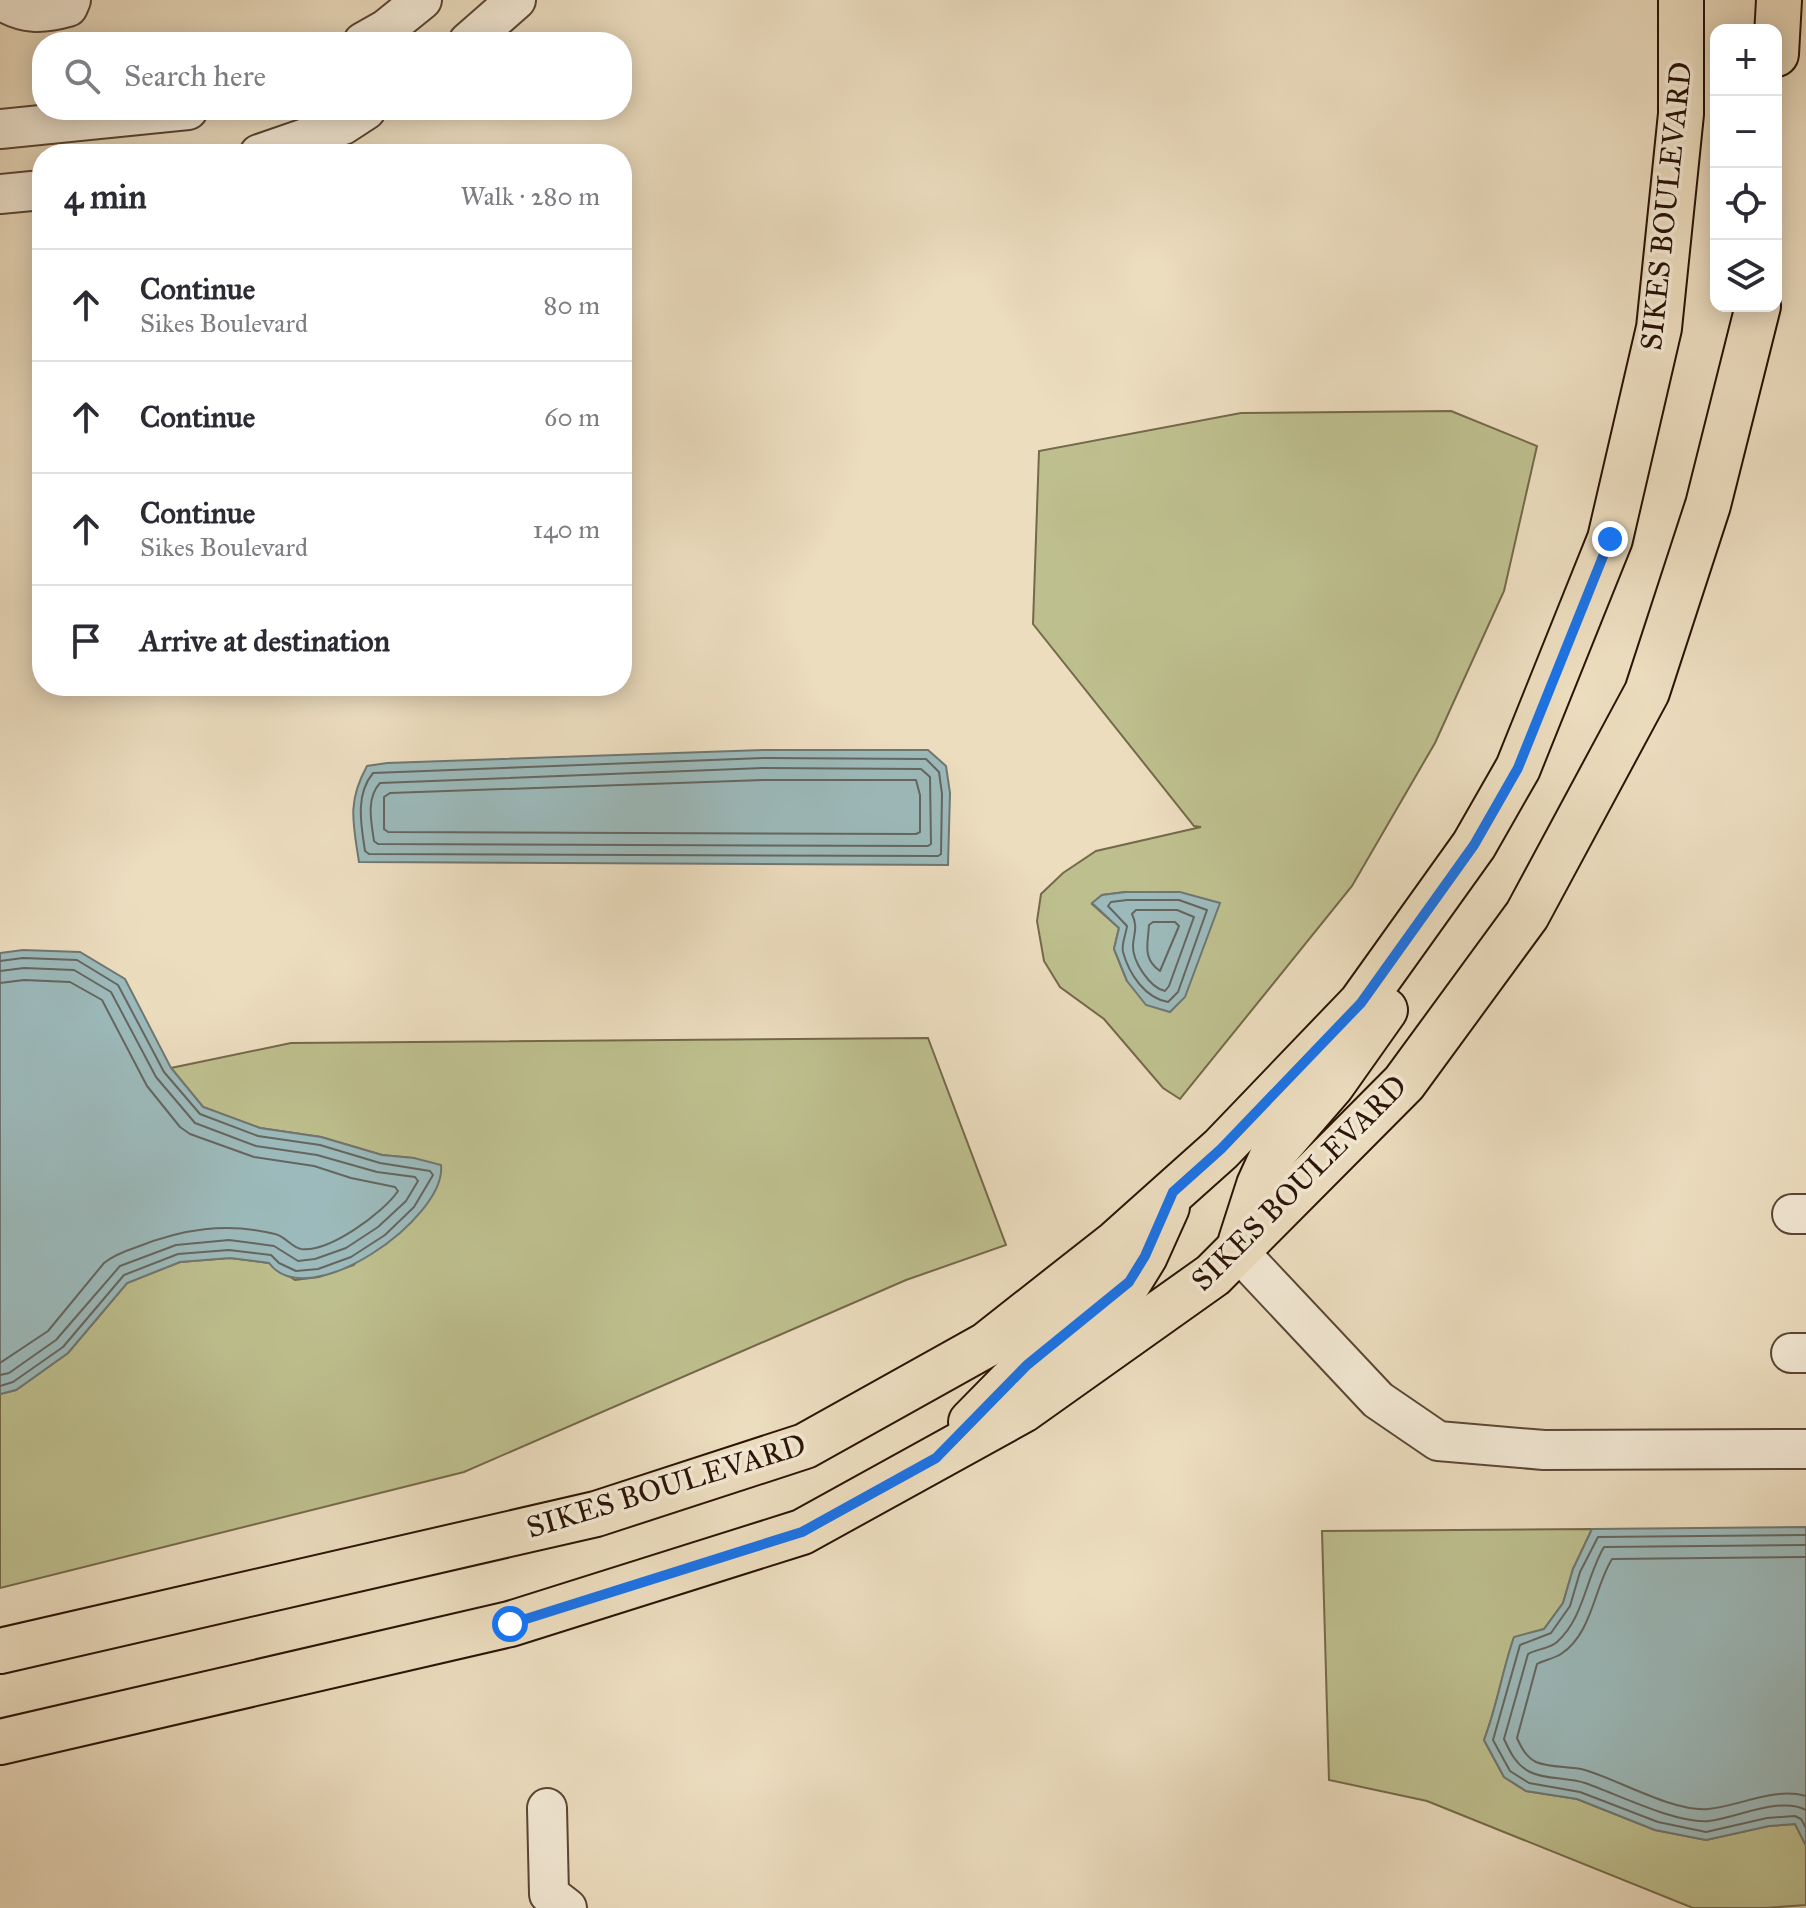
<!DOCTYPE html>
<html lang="en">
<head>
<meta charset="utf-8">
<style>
  body { margin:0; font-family:"IM FELL Great Primer",serif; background:#f7f7f7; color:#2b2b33 }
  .controls { position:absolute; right:24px; top:24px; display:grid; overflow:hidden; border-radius:16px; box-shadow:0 4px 20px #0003 }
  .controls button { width:72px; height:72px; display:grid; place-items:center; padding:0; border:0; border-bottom:2px solid #e1e1e2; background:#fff; color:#2b2b33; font:40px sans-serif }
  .stop { position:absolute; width:24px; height:24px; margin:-18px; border:6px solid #1a73e8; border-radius:50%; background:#fff }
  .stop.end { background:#1a73e8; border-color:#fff; box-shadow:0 2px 8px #0008 }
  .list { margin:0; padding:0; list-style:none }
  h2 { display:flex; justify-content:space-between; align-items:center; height:104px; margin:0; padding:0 32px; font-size:34px }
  h2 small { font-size:26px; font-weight:400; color:#7c7c81 }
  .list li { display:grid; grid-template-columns:52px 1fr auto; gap:24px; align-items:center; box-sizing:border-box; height:112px; padding:0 32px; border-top:2px solid #e1e1e2 }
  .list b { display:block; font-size:30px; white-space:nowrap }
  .list p { margin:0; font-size:26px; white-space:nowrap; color:#7c7c81 }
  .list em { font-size:26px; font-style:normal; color:#7c7c81 }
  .icon { flex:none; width:44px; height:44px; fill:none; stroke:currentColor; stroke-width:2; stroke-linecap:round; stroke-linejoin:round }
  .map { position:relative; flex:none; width:1806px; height:1908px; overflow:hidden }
  .search { position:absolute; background:#fff; box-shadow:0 4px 20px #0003; left:32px; top:32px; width:600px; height:88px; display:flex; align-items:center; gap:20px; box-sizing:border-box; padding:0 28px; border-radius:32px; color:#7c7c81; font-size:30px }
  .panel { position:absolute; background:#fff; box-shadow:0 4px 20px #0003; left:32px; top:144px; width:600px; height:552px; border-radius:32px }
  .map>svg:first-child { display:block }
  .green { fill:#bebf8e; stroke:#74694a; stroke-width:2; fill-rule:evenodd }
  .water { fill:#9cbabb; stroke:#6f7773; stroke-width:2 }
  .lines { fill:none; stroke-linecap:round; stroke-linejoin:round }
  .shore { stroke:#646660; stroke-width:2 }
  .minor-casing { stroke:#5b4634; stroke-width:42 }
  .major-casing { stroke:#2b1306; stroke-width:48 }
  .minor { stroke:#f3e9d5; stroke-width:38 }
  .major { stroke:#ecddbf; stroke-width:44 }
  .route { stroke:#1a73e8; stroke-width:10 }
  .labels { text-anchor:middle; stroke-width:7; stroke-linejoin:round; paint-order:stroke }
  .street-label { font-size:30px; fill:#2b1306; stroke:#f3e9d5 }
</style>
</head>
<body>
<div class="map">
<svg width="1806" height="1908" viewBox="0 0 1806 1908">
  <rect width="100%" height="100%" fill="#ecddbf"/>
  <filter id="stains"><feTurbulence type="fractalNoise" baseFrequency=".0025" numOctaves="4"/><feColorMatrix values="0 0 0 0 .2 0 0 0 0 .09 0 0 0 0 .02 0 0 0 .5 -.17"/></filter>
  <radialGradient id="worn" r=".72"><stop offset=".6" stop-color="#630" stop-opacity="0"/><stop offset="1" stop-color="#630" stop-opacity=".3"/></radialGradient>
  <g class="green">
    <path d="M1451 411 1537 446 1504 591 1435 743 1352 886 1180 1099 1163 1088 1104 1019 1060 987 1044 961 1037 921 1041 894 1063 873 1096 851 1201 827 1194 826 1033 624 1039 451 1241 413ZM1126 892 1127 981 1114 949 1119 928 1092 904 1102 895Z"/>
    <polygon points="928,1038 1006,1245 906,1280 464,1472 0,1588 0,1394 16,1390 68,1353 127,1283 180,1262 230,1258 269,1263 295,1280 319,1277 354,1265 414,1158 382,1155 321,1137 260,1128 203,1107 171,1068 291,1043"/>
    <path d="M1592 1529 1573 1569 1563 1603 1544 1629 1514 1638C1502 1672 1497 1707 1484 1740L1504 1777 1526 1791 1577 1799 1655 1830 1706 1840 1769 1826 1795 1824 1806 1845V1905L1765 1908H1693L1427 1801 1329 1780 1322 1531Z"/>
  </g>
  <g class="water">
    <path d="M763 750H928L946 766 950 793 948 865 359 862C353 823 347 802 367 766L387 763Z"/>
    <polygon points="1126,892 1180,892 1220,903 1185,997 1170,1012 1146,1005 1127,981 1114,949 1119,928 1092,903 1102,895"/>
    <path d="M23 950 80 952 125 979 171 1068 203 1107 260 1128 321 1137 382 1155 414 1158 441 1165C447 1218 308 1316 269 1263L230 1258 180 1262 127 1283 68 1353 16 1390 0 1394V953Z"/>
    <path d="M1806 1527V1846L1795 1824 1769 1826 1706 1840 1655 1830 1577 1799 1526 1791 1504 1777 1484 1740C1497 1707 1502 1671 1514 1637L1544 1629 1563 1603 1573 1569 1592 1529Z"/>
  </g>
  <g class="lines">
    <g class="shore">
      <path d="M763 758 926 759 939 772 942 794 941 854 938 856 369 854 365 851C361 824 355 795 373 773Z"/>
      <path d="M763 768 921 769 930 777 931 844 928 846 378 844 374 841C371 821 366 798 380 783Z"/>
      <polygon points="763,780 916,780 920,795 920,832 916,834 388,832 384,829 384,797 390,793"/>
      <path d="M1127 900H1179L1207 910 1178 992 1168 1002C1145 998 1129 974 1123 952 1121 944 1126 935 1127 926L1108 906 1111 902Z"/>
      <path d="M1136 910H1177L1194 917 1169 986 1165 991C1150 988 1132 961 1133 945 1134 932 1138 927 1132 914Z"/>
      <path d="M1153 922H1175L1179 926 1160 971C1142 958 1148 944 1149 925Z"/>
      <polyline points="0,961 23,958 77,960 118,985 164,1072 200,1114 258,1136 320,1145 380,1163 430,1171 433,1175 414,1207 385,1235 351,1257 318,1269 296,1271 279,1263 271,1255 229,1250 178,1254 124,1275 63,1347 13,1382 0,1386"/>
      <polyline points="0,971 24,968 74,970 111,992 156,1077 195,1123 256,1146 317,1155 377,1172 415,1177 418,1181 406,1201 378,1227 346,1248 315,1259 298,1261 274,1246 229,1240 176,1245 120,1266 56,1340 9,1373 0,1375"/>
      <path d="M0 983 24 980 70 982 102 1000 147 1086 180 1127 190 1134 254 1157 314 1166 351 1178 395 1187 398 1191C384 1212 329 1253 301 1249 291 1247 285 1236 275 1234 226 1222 182 1229 137 1247 125 1251 114 1255 104 1263L48 1331 0 1363"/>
      <polyline points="1806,1535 1598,1537 1580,1572 1570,1606 1551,1633 1520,1645 1493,1740 1510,1771 1529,1783 1580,1792 1658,1822 1706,1832 1767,1818 1795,1816 1801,1819 1806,1828"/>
      <path d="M1806 1545 1604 1547C1586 1577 1584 1618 1557 1642 1549 1649 1536 1649 1528 1654L1504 1739C1510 1752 1516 1765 1530 1772 1546 1780 1567 1777 1585 1783 1617 1794 1676 1824 1709 1821 1736 1818 1780 1796 1806 1810"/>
      <path d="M1806 1557 1612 1559C1594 1588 1592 1634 1561 1654 1553 1659 1544 1660 1537 1664L1517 1738C1521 1747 1526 1757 1536 1762 1550 1768 1569 1766 1585 1770 1619 1780 1673 1812 1708 1809 1740 1806 1773 1787 1806 1796"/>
    </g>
    <g class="minor-casing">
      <g id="minor">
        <path d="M1 0C23 15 43 14 68 7L71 0"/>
        <polyline points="363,42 386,29 422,0"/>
        <polyline points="468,42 516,0"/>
        <polyline points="0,129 188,110"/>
        <polyline points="259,154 343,125 366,110"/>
        <polyline points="0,194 42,190"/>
        <polyline points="1792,1214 1806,1214"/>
        <polyline points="1238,1251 1378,1400 1438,1441 1544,1450 1806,1449"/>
        <polyline points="1791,1353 1806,1353"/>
        <polyline points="547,1808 549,1894 567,1908"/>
      </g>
    </g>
    <g class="major-casing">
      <g id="major">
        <polyline points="1776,54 1779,0"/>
        <polyline points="1241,1241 1259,1185 1274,1152 1332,1085 1385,1010"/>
        <polyline points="971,1422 1027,1365 1129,1282 1145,1256 1167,1207"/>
        <polyline points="0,1651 596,1514 805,1446 986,1345 1117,1242 1221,1149 1361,1003 1474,845 1518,768 1610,539 1659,328 1681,114 1681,0"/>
        <polyline points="0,1742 510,1624 802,1532 1023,1410 1213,1275 1404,1083 1527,915 1647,692 1708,505 1758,306"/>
      </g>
    </g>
    <use href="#minor" class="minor"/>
    <use href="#major" class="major"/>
  </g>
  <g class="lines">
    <polyline class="route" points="510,1624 802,1532 936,1458 1027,1365 1129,1282 1145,1256 1173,1192 1221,1149 1361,1003 1474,845 1518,768 1610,539"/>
  </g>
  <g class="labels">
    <g class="street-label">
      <text transform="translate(1666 206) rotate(-84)" y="10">SIKES BOULEVARD</text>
      <text transform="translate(1299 1183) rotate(-45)" y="10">SIKES BOULEVARD</text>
      <text transform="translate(666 1486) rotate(-17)" y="10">SIKES BOULEVARD</text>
    </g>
  </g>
  <rect width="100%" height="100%" filter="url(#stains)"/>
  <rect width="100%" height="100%" fill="url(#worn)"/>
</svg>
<div class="controls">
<button>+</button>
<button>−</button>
<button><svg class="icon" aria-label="locate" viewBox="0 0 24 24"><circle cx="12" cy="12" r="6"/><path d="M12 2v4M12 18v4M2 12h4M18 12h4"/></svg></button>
<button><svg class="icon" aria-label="layers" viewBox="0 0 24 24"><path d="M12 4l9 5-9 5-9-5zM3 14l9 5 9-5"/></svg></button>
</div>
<div class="stop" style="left:510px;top:1624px"></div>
<div class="stop end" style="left:1610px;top:539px"></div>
<div class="search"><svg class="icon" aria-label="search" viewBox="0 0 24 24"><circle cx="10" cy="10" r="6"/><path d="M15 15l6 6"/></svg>Search here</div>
<section class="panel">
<h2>4 min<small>Walk · 280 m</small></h2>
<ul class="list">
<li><svg class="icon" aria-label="ahead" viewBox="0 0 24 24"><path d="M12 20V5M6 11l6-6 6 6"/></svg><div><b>Continue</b><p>Sikes Boulevard</p></div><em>80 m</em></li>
<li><svg class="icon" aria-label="ahead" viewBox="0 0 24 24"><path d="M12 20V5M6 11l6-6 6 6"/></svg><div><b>Continue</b></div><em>60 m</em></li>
<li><svg class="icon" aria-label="ahead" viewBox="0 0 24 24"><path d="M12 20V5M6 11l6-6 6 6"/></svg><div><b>Continue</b><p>Sikes Boulevard</p></div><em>140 m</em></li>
<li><svg class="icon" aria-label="arrive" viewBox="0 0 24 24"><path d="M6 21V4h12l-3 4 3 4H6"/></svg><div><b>Arrive at destination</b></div></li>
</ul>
</section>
</div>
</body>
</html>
